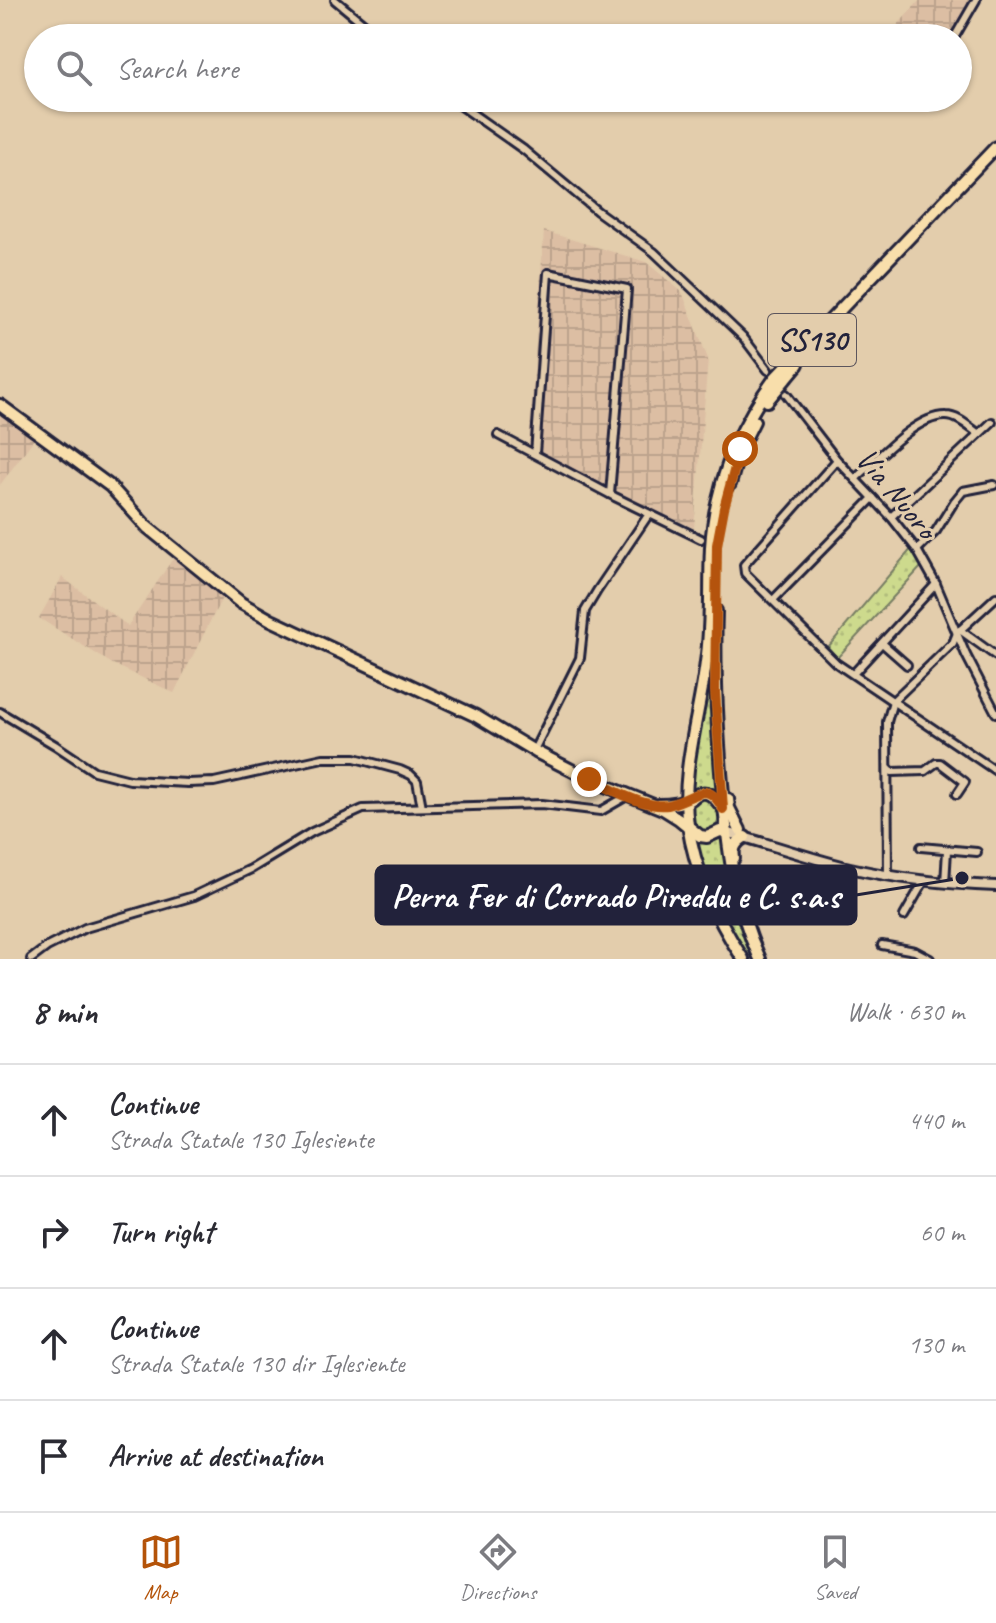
<!DOCTYPE html>
<html lang="en">
<head>
<meta charset="utf-8">
<style>
  body { margin:0; font-family:Caveat,sans-serif; background:#f2f2f3; color:#2b2b33 }
  .stop { position:absolute; width:24px; height:24px; margin:-18px; border:6px solid #b45309; border-radius:50%; background:#fff }
  .stop.end { background:#b45309; border-color:#fff; box-shadow:0 2px 8px #0008 }
  .list { margin:0; padding:0; list-style:none }
  h2 { display:flex; justify-content:space-between; align-items:center; height:104px; margin:0; padding:0 32px; font-size:34px }
  h2 small { font-size:26px; font-weight:400; color:#7c7c81 }
  .list li { display:grid; grid-template-columns:52px 1fr auto; gap:24px; align-items:center; box-sizing:border-box; height:112px; padding:0 32px; border-top:2px solid #e1e1e2 }
  .list b { display:block; font-size:30px; white-space:nowrap }
  .list p { margin:0; font-size:26px; white-space:nowrap; color:#7c7c81 }
  .list em { font-size:26px; font-style:normal; color:#7c7c81 }
  .icon { flex:none; width:44px; height:44px; fill:none; stroke:currentColor; stroke-width:2; stroke-linecap:round; stroke-linejoin:round }
  .map { position:relative; flex:none; width:996px; height:959px; overflow:hidden }
  .search { position:absolute; background:#fff; box-shadow:0 2px 6px #0004; left:24px; right:24px; top:24px; height:88px; display:flex; align-items:center; gap:20px; box-sizing:border-box; padding:0 28px; border-radius:44px; color:#7c7c81; font-size:30px }
  .sheet { height:552px; background:#fff }
  nav { display:flex; justify-content:space-around; align-items:center; box-sizing:border-box; height:112px; border-top:2px solid #e1e1e2; background:#fff; font-size:22px; color:#7c7c81 }
  nav a { display:grid; justify-items:center; gap:4px }
  nav .on { color:#b45309 }
  .map>svg:first-child { display:block }
  .industrial { fill:url(#industrial-grid) }
  .green { fill:url(#green-dots); stroke:#787e64; stroke-width:2 }
  .lines { fill:none; stroke-linecap:round; stroke-linejoin:round }
  .minor-casing { stroke:#22223b; stroke-width:12 }
  .tertiary-casing { stroke:#22223b; stroke-width:14 }
  .primary-casing { stroke:#22223b; stroke-width:16 }
  .minor { stroke:#e3cdac; stroke-width:6 }
  .tertiary { stroke:#e3cdac; stroke-width:8 }
  .primary { stroke:#f8deab; stroke-width:10 }
  .route { stroke:#b45309; stroke-width:10 }
  .labels { text-anchor:middle; stroke-width:6; stroke-linejoin:round; paint-order:stroke }
  .shield { fill:#e3cdac; stroke:#5c555d; stroke-width:2 }
  .shield-label { font-size:30px; font-weight:bold; fill:#22223b }
  .street-label { font-size:32px; fill:#22223b; stroke:#e3cdac }
  .leader { fill:none; stroke:#22223b; stroke-width:3 }
  .callout-dot { fill:#22223b; stroke:#e3cdac; stroke-width:3 }
  .callout { fill:#22223b; stroke:#22223b; stroke-width:3 }
  .callout-label { font-size:34px; text-anchor:middle; font-weight:bold; fill:#fff }
</style>
</head>
<body>
<div class="map">
<svg width="996" height="959" viewBox="0 0 996 959">
  <defs>
    <pattern id="industrial-grid" width="8" height="8" patternUnits="userSpaceOnUse" patternTransform="scale(2)"><rect width="8" height="8" fill="#dcbea3"/><path d="M0 4h8M4 0v8" fill="none" stroke="#bca38d"/></pattern>
    <pattern id="green-dots" width="8" height="8" patternUnits="userSpaceOnUse" patternTransform="scale(2)"><rect width="8" height="8" fill="#cdda8d"/><path d="M2 2h.1M6 6h.1" fill="none" stroke="#b0bb7b" stroke-width="1.8" stroke-linecap="round"/></pattern>
  </defs>
  <rect width="100%" height="100%" fill="#e3cdac"/>
  <filter id="ink" filterUnits="userSpaceOnUse"><feTurbulence type="fractalNoise" baseFrequency=".0125" numOctaves="2"/><feDisplacementMap in="SourceGraphic" scale="16" xChannelSelector="R" yChannelSelector="G"/><feConvolveMatrix kernelMatrix="1 2 1 2 8 2 1 2 1" color-interpolation-filters="sRGB"/></filter>
  <g filter="url(#ink)">
    <g class="industrial">
      <polygon points="920,0 980,0 958,41 958,38 886,38"/>
      <polygon points="544,231 646,262 682,292 708,359 694,528 617,493 529,445"/>
      <polygon points="0,414 34,439 0,485"/>
      <polygon points="174,557 223,596 174,693 111,663 39,618 62,577 128,626"/>
    </g>
    <g class="green">
      <polygon points="912,548 922,566 837,658 828,647"/>
      <polygon points="711,661 719,797 689,794 691,767"/>
      <path d="M702 797C721 803 726 825 706 832L694 827C688 813 689 804 702 797Z"/>
      <polygon points="722,835 756,959 746,959 726,928 707,883 692,836"/>
    </g>
    <g class="lines">
      <g class="minor-casing">
        <g id="minor">
          <polyline points="335,0 381,38"/>
          <polyline points="954,38 976,0"/>
          <polyline points="450,98 524,150 597,211 654,252 743,337 768,370"/>
          <polyline points="786,394 837,460 891,517 917,550 936,584 966,655 996,713"/>
          <polyline points="498,435 615,497 701,539"/>
          <polyline points="535,454 548,273 627,289 610,494"/>
          <polyline points="837,460 744,565 745,573 836,663 996,771"/>
          <path d="M855 479C877 460 916 415 946 416 958 416 969 427 979 434"/>
          <polyline points="891,517 992,422"/>
          <polyline points="917,550 936,531 954,502 963,491 994,485"/>
          <polyline points="773,600 873,498"/>
          <polyline points="960,630 996,656"/>
          <polyline points="882,643 907,665"/>
          <polyline points="853,674 936,584"/>
          <polyline points="0,712 55,745 94,771 130,780 188,783 214,782 323,758 355,758 400,770 411,775 417,781 422,807"/>
          <polyline points="534,750 580,658 585,611 597,591 649,514"/>
          <polyline points="889,769 892,772 925,771 936,763 940,763 965,782 957,794"/>
          <polyline points="921,847 977,852"/>
          <polyline points="888,876 887,722 893,701 953,643 957,633 996,597"/>
          <polyline points="945,883 947,850"/>
          <polyline points="904,916 924,881"/>
          <polyline points="882,945 915,951 930,959"/>
          <polyline points="31,959 47,947 85,928 194,896 251,869 312,832 363,809 542,804 601,811 627,796"/>
        </g>
      </g>
      <g class="tertiary-casing">
        <path id="tertiary" d="M726 832C767 843 808 858 850 868 898 879 947 884 996 886"/>
      </g>
      <g class="primary-casing">
        <g id="primary">
          <polyline points="767,401 798,364"/>
          <polyline points="0,405 110,486 147,527 241,603 271,620 476,716 536,752 589,779 663,809 679,819 700,836 707,837 720,831 726,832"/>
          <polyline points="730,484 740,449 754,421"/>
          <path d="M716 611C714 669 717 726 722 784 727 845 734 903 760 959"/>
          <polyline points="728,799 729,808 740,830"/>
          <path d="M659 805C669 805 682 803 691 799 693 798 694 796 696 795 708 788 715 798 722 807"/>
          <path d="M734 858C732 848 736 842 745 837"/>
          <path d="M743 959C717 919 695 872 688 825 680 774 700 713 706 662 712 624 709 585 711 547 715 484 738 428 775 378L996 147"/>
        </g>
      </g>
      <use href="#minor" class="minor"/>
      <use href="#tertiary" class="tertiary"/>
      <use href="#primary" class="primary"/>
    </g>
  </g>
  <g class="lines" filter="url(#ink)">
    <path class="route" d="M589 779C613 789 642 808 668 805 679 803 697 792 705 792 714 793 719 802 723 809L715 691 717 545 724 508 740 449"/>
  </g>
  <g class="labels">
    <rect class="shield" x="768" y="314" width="88" height="52" rx="6"/>
    <g class="shield-label">
      <text x="812" y="350">SS130</text>
    </g>
    <g class="street-label">
      <text transform="translate(897 493) rotate(50)" y="11">Via Nuoro</text>
    </g>
  </g>
  <path class="leader" d="M962 878L856 895"/>
  <circle class="callout-dot" cx="962" cy="878" r="8"/>
  <rect class="callout" x="376" y="866" width="480" height="58" rx="8"/>
  <g class="callout-label">
    <text x="616" y="907">Perra Fer di Corrado Pireddu e C. s.a.s</text>
  </g>
</svg>
<div class="stop" style="left:740px;top:449px"></div>
<div class="stop end" style="left:589px;top:779px"></div>
<div class="search"><svg class="icon" aria-label="search" viewBox="0 0 24 24"><circle cx="10" cy="10" r="6"/><path d="M15 15l6 6"/></svg>Search here</div>
</div>
<section class="sheet">
<h2>8 min<small>Walk · 630 m</small></h2>
<ul class="list">
<li><svg class="icon" aria-label="ahead" viewBox="0 0 24 24"><path d="M12 20V5M6 11l6-6 6 6"/></svg><div><b>Continue</b><p>Strada Statale 130 Iglesiente</p></div><em>440 m</em></li>
<li><svg class="icon" aria-label="right" viewBox="0 0 24 24"><path d="M7 20v-9h11M14 6l5 5-5 5"/></svg><div><b>Turn right</b></div><em>60 m</em></li>
<li><svg class="icon" aria-label="ahead" viewBox="0 0 24 24"><path d="M12 20V5M6 11l6-6 6 6"/></svg><div><b>Continue</b><p>Strada Statale 130 dir Iglesiente</p></div><em>130 m</em></li>
<li><svg class="icon" aria-label="arrive" viewBox="0 0 24 24"><path d="M6 21V4h12l-3 4 3 4H6"/></svg><div><b>Arrive at destination</b></div></li>
</ul>
</section>
<nav>
<a class="on"><svg class="icon" aria-label="map" viewBox="0 0 24 24"><path d="M3 6l6-2 6 2 6-2v14l-6 2-6-2-6 2zM9 4v14M15 6v14"/></svg>Map</a>
<a><svg class="icon" aria-label="directions" viewBox="0 0 24 24"><path d="M12 3l9 9-9 9-9-9zM9 14v-3h6M13 9l2 2-2 2"/></svg>Directions</a>
<a><svg class="icon" aria-label="saved" viewBox="0 0 24 24"><path d="M7 4h10v16l-5-4-5 4z"/></svg>Saved</a>
</nav>
</body>
</html>
